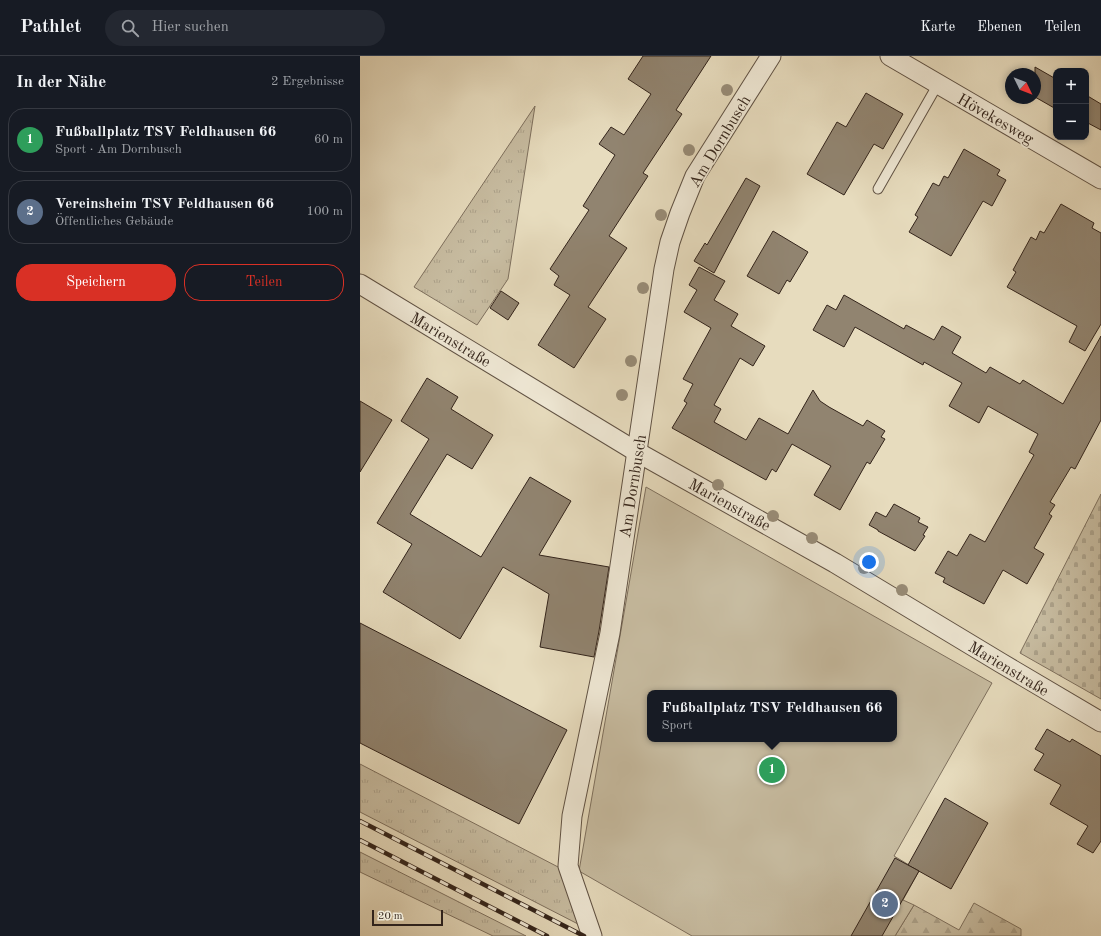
<!DOCTYPE html>
<html lang="de">
<head>
<meta charset="utf-8">
<style>
  body { margin:0; font-family:"Old Standard TT",serif; background:#242831; color:#f1f3f6 }
  .controls { position:absolute; right:12px; top:12px; display:grid; overflow:hidden; border-radius:8px; box-shadow:0 2px 6px #0003 }
  .controls button { width:36px; height:36px; display:grid; place-items:center; padding:0; border:0; border-bottom:1px solid #363941; background:#171b24; color:#f1f3f6; font:20px sans-serif }
  .compass { position:absolute; left:645px; top:12px; width:36px; height:36px; border-radius:50%; background:#171b24; box-shadow:0 2px 6px #0003; rotate:133deg }
  .scale { position:absolute; left:12px; bottom:10px; width:71px; box-sizing:border-box; padding-left:4px; border:2px solid #33241b; border-top:0; font-size:11px; line-height:14px; white-space:nowrap; color:#33241b; -webkit-text-stroke:3px #efe8d5; paint-order:stroke }
  .you { position:absolute; left:509px; top:506px; width:14px; height:14px; margin:-10px; border:3px solid #fff; border-radius:50%; background:#1a73e8; box-shadow:0 0 0 6px #1a73e833 }
  .badge { display:grid; place-items:center; width:26px; height:26px; border-radius:50%; background:#d93025; color:#fff; font-size:13px; font-weight:700 }
  .pin { position:absolute; translate:-50% -50%; border:2px solid #fff; box-shadow:0 1px 4px #0006 }
  .popup { position:absolute; left:287px; top:634px; width:250px; height:52px; box-sizing:border-box; display:grid; place-content:center; border-radius:8px; background:#171b24; filter:drop-shadow(0 1px 3px #0005); font-size:13px; white-space:nowrap; color:#9ea1a6 }
  .popup b { font-size:15px; color:#f1f3f6 }
  .popup::after { content:''; position:absolute; left:50%; top:100%; margin-left:-8px; border:8px solid transparent; border-top-color:#171b24 }
  .list { margin:0; padding:0; list-style:none }
  h2 { display:flex; justify-content:space-between; align-items:center; height:52px; margin:0; padding:0 16px; font-size:17px }
  h2 small { font-size:13px; font-weight:400; color:#9ea1a6 }
  .list li { display:grid; grid-template-columns:26px 1fr auto; gap:12px; align-items:center; box-sizing:border-box; height:64px; margin:0 8px 8px; padding:0 8px; border:1px solid #363941; border-radius:16px }
  .list b { display:block; font-size:15px; white-space:nowrap }
  .list p { margin:0; font-size:13px; white-space:nowrap; color:#9ea1a6 }
  .list em { font-size:13px; font-style:normal; color:#9ea1a6 }
  .actions { display:flex; gap:8px; padding:12px 16px }
  .actions a { flex:1; padding:9px 0; border:1px solid #d93025; border-radius:16px; text-align:center; font-size:14px; color:#d93025 }
  .actions .main { background:#d93025; color:#fff }
  .icon { flex:none; width:22px; height:22px; fill:none; stroke:currentColor; stroke-width:2; stroke-linecap:round; stroke-linejoin:round }
  .map { position:relative; flex:none; width:741px; height:880px; overflow:hidden }
  header { display:flex; align-items:center; gap:24px; box-sizing:border-box; height:56px; padding:0 20px; background:#171b24; border-bottom:1px solid #363941 }
  header strong { font-size:19px }
  nav { display:flex; gap:22px; margin-inline-start:auto; font-size:14px }
  .search { width:280px; height:36px; background:#242831; display:flex; align-items:center; gap:10px; box-sizing:border-box; padding:0 14px; border-radius:22px; color:#9ea1a6; font-size:15px }
  main { display:flex }
  aside { flex:1; background:#171b24 }
  .map>svg:first-child { display:block }
  .grass { fill:url(#grass-tufts); stroke:#7e705e }
  .forest { fill:url(#forest-firs); stroke:#7e705e }
  .cemetery { fill:url(#cemetery-stones); stroke:#7e705e }
  .garden { fill:#c8bda2; stroke:#7e705e; fill-rule:evenodd }
  .building { fill:#918470; stroke:#33241b }
  .lines { fill:none; stroke-linecap:round; stroke-linejoin:round }
  .lane-casing { stroke:#605244; stroke-width:11 }
  .street-casing { stroke:#605244; stroke-width:21 }
  .lane { stroke:#efe8d5; stroke-width:9 }
  .street { stroke:#efe8d5; stroke-width:19 }
  .rail-casing { stroke:#33241b; stroke-width:4.5 }
  .rail { stroke:#efe8d5; stroke-width:3; stroke-dasharray:9; stroke-linecap:butt }
  .tree { fill:#988c77 }
  .labels { text-anchor:middle; stroke-width:3.5; stroke-linejoin:round; paint-order:stroke }
  .street-label { font-size:16px; fill:#33241b; stroke:#efe8d5 }
</style>
</head>
<body>
<header>
<strong>Pathlet</strong>
<div class="search"><svg class="icon" aria-label="search" viewBox="0 0 24 24"><circle cx="10" cy="10" r="6"/><path d="M15 15l6 6"/></svg>Hier suchen</div>
<nav><a>Karte</a><a>Ebenen</a><a>Teilen</a></nav>
</header>
<main>
<aside>
<h2>In der Nähe<small>2 Ergebnisse</small></h2>
<ul class="list">
<li><span class="badge" style="background:#2e9e5b">1</span><div><b>Fußballplatz TSV Feldhausen 66</b><p>Sport · Am Dornbusch</p></div><em>60 m</em></li>
<li><span class="badge" style="background:#5c6f8a">2</span><div><b>Vereinsheim TSV Feldhausen 66</b><p>Öffentliches Gebäude</p></div><em>100 m</em></li>
</ul>
<div class="actions"><a class="main">Speichern</a><a>Teilen</a></div>
</aside>
<div class="map">
<svg width="741" height="880" viewBox="0 0 741 880">
  <defs>
    <pattern id="grass-tufts" width="24" height="20" patternUnits="userSpaceOnUse"><rect width="24" height="20" fill="#c8bda2"/><path d="M3 7l-1-3M5 7V3M7 7l1-3M15 17l-1-3M17 17v-4M19 17l1-3" fill="none" stroke="#aca28b"/></pattern>
    <pattern id="forest-firs" width="22" height="20" patternUnits="userSpaceOnUse"><rect width="22" height="20" fill="#c8bda2"/><path d="M5 1l3.5 6h-7zM16 11l3.5 6h-7z" fill="#aca28b"/></pattern>
    <pattern id="cemetery-stones" width="16" height="16" patternUnits="userSpaceOnUse"><rect width="16" height="16" fill="#c8bda2"/><path d="M2 7V4a2 2 0 0 1 4 0v3zM10 15v-3a2 2 0 0 1 4 0v3z" fill="#aca28b"/></pattern>
  </defs>
  <rect width="100%" height="100%" fill="#e7dcbe"/>
  <filter id="stains"><feTurbulence type="fractalNoise" baseFrequency=".005" numOctaves="4"/><feColorMatrix values="0 0 0 0 .2 0 0 0 0 .09 0 0 0 0 .02 0 0 0 .5 -.17"/></filter>
  <radialGradient id="worn" r=".72"><stop offset=".6" stop-color="#630" stop-opacity="0"/><stop offset="1" stop-color="#630" stop-opacity=".3"/></radialGradient>
  <g class="grass">
    <polygon points="175,50 148,223 117,269 54,231"/>
    <polygon points="0,708 200,812 218,868 0,756"/>
    <polygon points="0,796 166,880 133,880 0,816"/>
  </g>
  <polygon class="forest" points="614,847 661,873 661,880 535,880 554,849 599,874"/>
  <polygon class="cemetery" points="741,438 741,643 660,597"/>
  <path class="garden" d="M286 431 632 627 534 800 559 815 543 844 554 849 535 880H332L219 815ZM290 637H534V683H290Z"/>
  <g class="building">
    <polygon points="283,0 351,0 316,54 322,58 283,117 288,120 249,180 267,192 228,251 246,263 214,312 178,289 210,239 194,229 199,220 190,213 229,154 223,150 255,99 239,88 251,71 264,79 291,38 268,23"/>
    <polygon points="675,11 696,23 696,53 675,41"/>
    <polygon points="506,37 543,58 523,93 514,88 484,139 447,118 477,66 486,71"/>
    <polygon points="726,39 741,48 741,74 726,66"/>
    <polygon points="604,93 640,114 637,119 646,124 632,150 623,145 591,200 549,176 558,161 555,159 573,127 579,130 584,120 588,122"/>
    <polygon points="386,122 400,130 354,217 334,205 345,187 347,189"/>
    <polygon points="701,148 734,167 732,172 741,177 741,268 725,295 709,286 717,270 647,231 656,216 653,214 671,181 676,184 680,175 684,177"/>
    <polygon points="413,175 448,196 430,226 427,224 419,238 387,220"/>
    <polygon points="339,211 365,225 354,244 378,258 371,270 405,290 393,310 380,302 354,349 361,353 354,366 386,384 399,362 428,378 453,334 460,345 469,351 503,370 507,364 525,375 521,381 525,383 510,408 507,406 480,454 454,439 471,410 432,388 416,416 412,413 406,424 312,372 327,347 324,345 333,328 323,323 351,272 324,256 337,234 329,229"/>
    <polygon points="141,235 159,247 148,264 130,252"/>
    <polygon points="484,239 544,273 546,269 574,284 582,270 601,281 592,297 626,317 630,311 660,328 663,324 703,348 741,280 741,364 715,413 711,411 690,446 695,449 689,458 692,460 674,492 684,498 667,528 643,514 624,548 583,526 585,522 575,517 588,495 597,500 610,478 625,486 674,399 669,396 678,378 628,350 619,367 589,350 602,327 564,306 563,309 495,271 484,291 453,274 467,249 476,254"/>
    <polygon points="67,322 98,341 91,353 133,379 112,413 87,398 50,458 121,501 170,421 211,445 179,499 249,511 239,575 234,601 180,591 189,538 143,511 100,583 23,536 52,488 17,467 69,383 41,365"/>
    <polygon points="0,345 32,364 0,416"/>
    <polygon points="534,448 560,462 558,466 568,471 563,479 565,480 555,495 518,475 518,474 509,469 516,456 526,461"/>
    <polygon points="0,567 207,674 159,768 0,687"/>
    <polygon points="687,673 710,686 712,683 741,700 741,785 733,797 717,788 728,770 690,748 701,729 674,714 684,698 675,693"/>
    <polygon points="585,742 628,767 591,833 548,809"/>
    <polygon points="535,802 559,815 522,880 491,880"/>
  </g>
  <g class="lines">
    <g class="lane-casing">
      <polyline id="lane" points="518,133 578,28"/>
    </g>
    <g class="street-casing">
      <g id="street">
        <polyline points="530,0 741,123"/>
        <polyline points="0,228 277,396 475,507 641,607 741,666"/>
        <polyline points="232,880 208,810 212,760 250,577 304,213 310,186 320,157 335,120 411,0"/>
      </g>
    </g>
    <use href="#lane" class="lane"/>
    <use href="#street" class="street"/>
    <g class="rail-casing">
      <g id="rail">
        <polyline points="0,765 224,880"/>
        <polyline points="0,784 187,880"/>
      </g>
    </g>
    <use href="#rail" class="rail"/>
  </g>
  <g class="tree">
    <circle cx="367" cy="34" r="6"/>
    <circle cx="329" cy="94" r="6"/>
    <circle cx="301" cy="159" r="6"/>
    <circle cx="283" cy="232" r="6"/>
    <circle cx="271" cy="305" r="6"/>
    <circle cx="262" cy="339" r="6"/>
    <circle cx="358" cy="429" r="6"/>
    <circle cx="413" cy="460" r="6"/>
    <circle cx="452" cy="482" r="6"/>
    <circle cx="504" cy="512" r="6"/>
    <circle cx="542" cy="534" r="6"/>
  </g>
  <g class="labels">
    <g class="street-label">
      <text transform="translate(636 62) rotate(30)" y="6">Hövekesweg</text>
      <text transform="translate(359 85) rotate(-59)" y="6">Am Dornbusch</text>
      <text transform="translate(91 283) rotate(31)" y="6">Marienstraße</text>
      <text transform="translate(272 430) rotate(-81)" y="6">Am Dornbusch</text>
      <text transform="translate(370 448) rotate(29)" y="6">Marienstraße</text>
      <text transform="translate(649 612) rotate(31)" y="6">Marienstraße</text>
    </g>
  </g>
  <rect width="100%" height="100%" filter="url(#stains)"/>
  <rect width="100%" height="100%" fill="url(#worn)"/>
</svg>
<div class="controls">
<button>+</button>
<button>−</button>
</div>
<svg class="compass" viewBox="-18 -18 36 36"><path d="M0-13l5 13h-10z" fill="#e53935"/><path d="M0 13l5-13h-10z" fill="#9ea1a6"/></svg>
<div class="scale">20 m</div>
<div class="you"></div>
<div class="pin badge" style="left:412px;top:714px;background:#2e9e5b">1</div>
<div class="popup"><b>Fußballplatz TSV Feldhausen 66</b>Sport</div>
<div class="pin badge" style="left:525px;top:848px;background:#5c6f8a">2</div>
</div>
</main>
</body>
</html>
